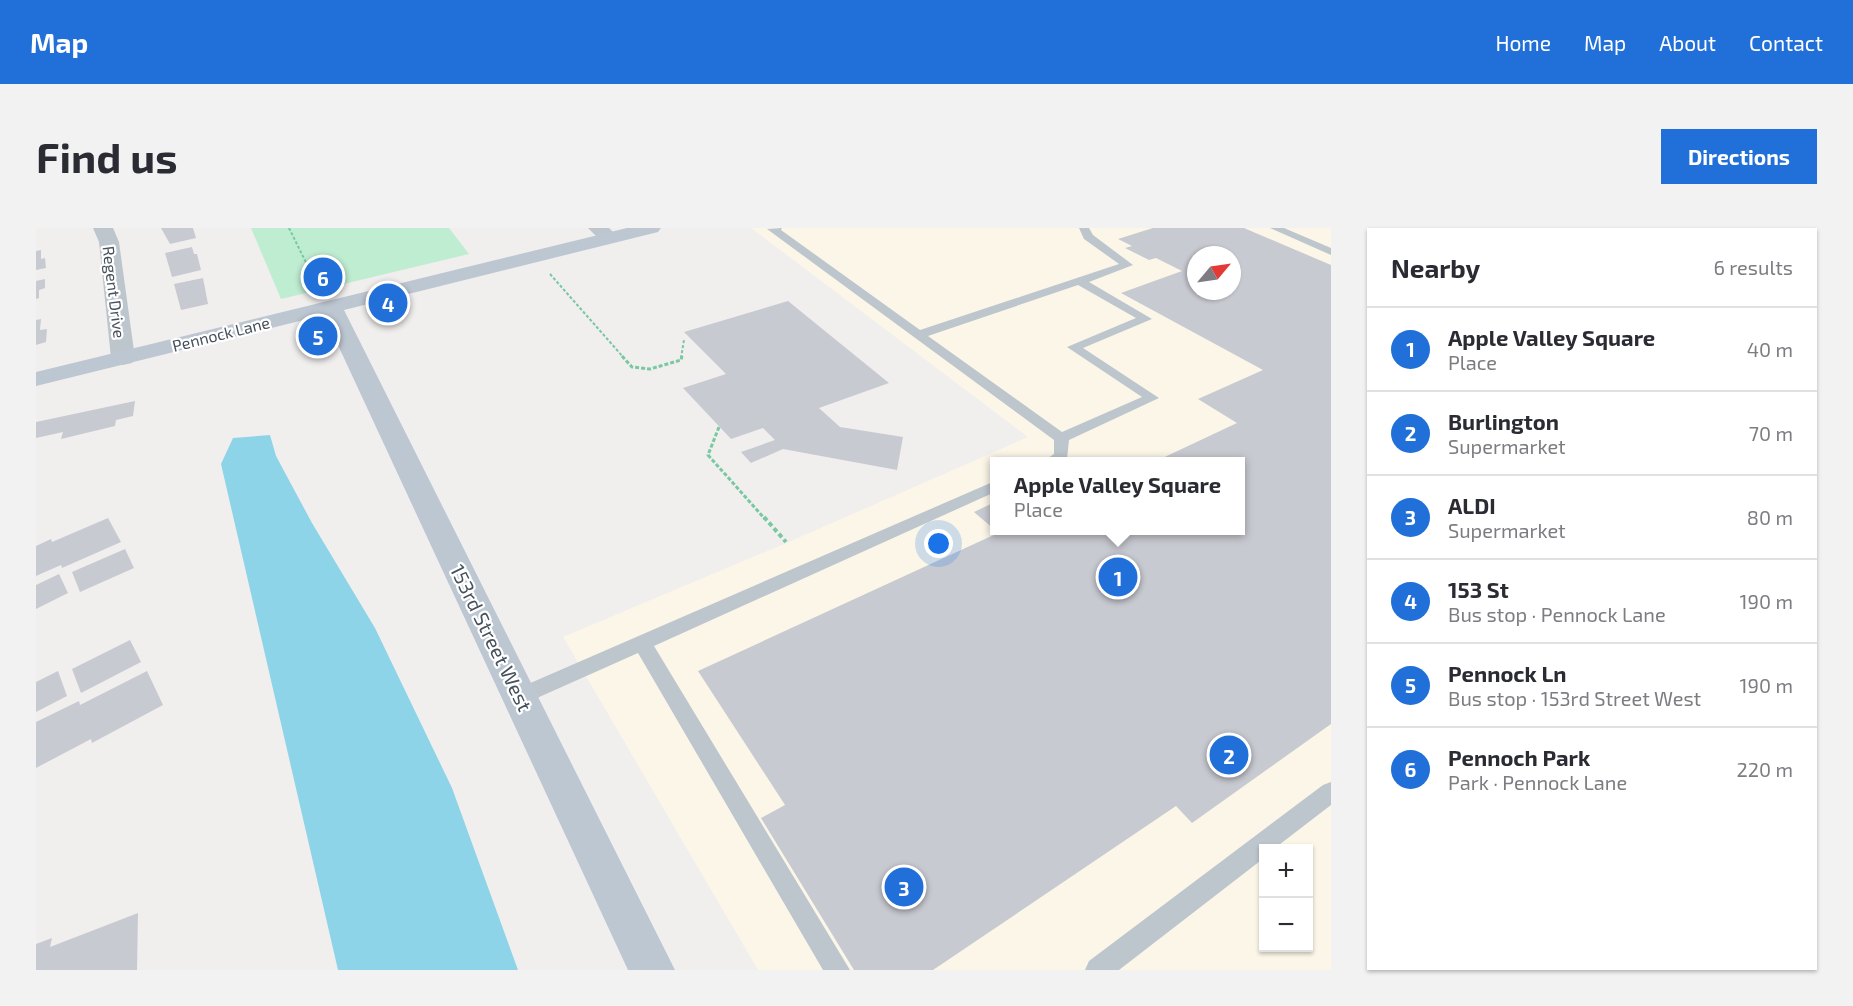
<!DOCTYPE html>
<html lang="en">
<head>
<meta charset="utf-8">
<style>
  body { margin:0; font-family:"Exo 2",sans-serif; background:#f2f2f3; color:#2b2b33 }
  .controls { position:absolute; right:18px; bottom:18px; display:grid; overflow:hidden; border-radius:0px; box-shadow:0 2px 4px #0004 }
  .controls button { width:54px; height:54px; display:grid; place-items:center; padding:0; border:0; border-bottom:2px solid #e1e1e2; background:#fff; color:#2b2b33; font:30px sans-serif }
  .compass { position:absolute; left:1151px; top:18px; width:54px; height:54px; border-radius:50%; background:#fff; box-shadow:0 2px 4px #0004; rotate:61deg }
  .you { position:absolute; left:903px; top:316px; width:21px; height:21px; margin:-15px; border:4px solid #fff; border-radius:50%; background:#1a73e8; box-shadow:0 0 0 9px #1a73e833 }
  .badge { display:grid; place-items:center; width:39px; height:39px; border-radius:50%; background:#216fd9; color:#fff; font-size:20px; font-weight:700 }
  .pin { position:absolute; translate:-50% -50%; border:3px solid #fff; box-shadow:0 2px 6px #0006 }
  .popup { position:absolute; left:954px; top:229px; width:255px; height:78px; box-sizing:border-box; display:grid; place-content:center; border-radius:0px; background:#fff; filter:drop-shadow(0 2px 4px #0005); font-size:20px; white-space:nowrap; color:#7c7c81 }
  .popup b { font-size:22px; color:#2b2b33 }
  .popup::after { content:''; position:absolute; left:50%; top:100%; margin-left:-12px; border:12px solid transparent; border-top-color:#fff }
  .list { margin:0; padding:0; list-style:none }
  h2 { display:flex; justify-content:space-between; align-items:center; height:78px; margin:0; padding:0 24px; font-size:26px }
  h2 small { font-size:20px; font-weight:400; color:#7c7c81 }
  .list li { display:grid; grid-template-columns:39px 1fr auto; gap:18px; align-items:center; box-sizing:border-box; height:84px; padding:0 24px; border-top:2px solid #e1e1e2 }
  .list b { display:block; font-size:22px; white-space:nowrap }
  .list p { margin:0; font-size:20px; white-space:nowrap; color:#7c7c81 }
  .list em { font-size:20px; font-style:normal; color:#7c7c81 }
  .map { position:relative; flex:none; width:1295px; height:742px; overflow:hidden; border-radius:0px }
  header { display:flex; align-items:center; gap:36px; box-sizing:border-box; height:84px; padding:0 30px; background:#216fd9; color:#fff }
  header strong { font-size:28px }
  nav { display:flex; gap:33px; margin-inline-start:auto; font-size:21px }
  .intro { display:flex; align-items:center; justify-content:space-between; box-sizing:border-box; height:144px; padding:0 36px }
  h1 { margin:0; font-size:42px }
  .button { padding:15px 27px; border-radius:0px; background:#216fd9; color:#fff; font-size:21px; font-weight:700 }
  main { display:flex; gap:36px; padding:0 36px }
  aside { flex:1; background:#fff; border-radius:0px; box-shadow:0 2px 4px #0004 }
  .map>svg:first-child { display:block }
  .commercial { fill:#fbf6e8; fill-rule:evenodd }
  .green { fill:#bfedd1 }
  .water { fill:#8dd4e8 }
  .building { fill:#c8cad1; fill-rule:evenodd }
  .lines { fill:none; stroke-linecap:round; stroke-linejoin:round }
  .path-far2 { stroke:#78c9a2; stroke-width:2; stroke-dasharray:3 2; stroke-linecap:butt }
  .path-far1 { stroke:#78c9a2; stroke-width:3; stroke-dasharray:4 2; stroke-linecap:butt }
  .path { stroke:#78c9a2; stroke-width:4; stroke-dasharray:4.5 3; stroke-linecap:butt }
  .lane { fill:#bdc6cd; fill-rule:evenodd }
  .street { fill:#bdc6cd; fill-rule:evenodd }
  .secondary { fill:#bdc7d2; fill-rule:evenodd }
  .labels { text-anchor:middle; stroke-width:4.5; stroke-linejoin:round; paint-order:stroke }
  .far-street-label { font-size:16px; fill:#47515b; stroke:#fff }
  .street-label { font-size:20px; fill:#47515b; stroke:#fff }
</style>
</head>
<body>
<header>
<strong>Map</strong>
<nav><a>Home</a><a>Map</a><a>About</a><a>Contact</a></nav>
</header>
<div class="intro"><h1>Find us</h1><a class="button">Directions</a></div>
<main>
<div class="map">
<svg width="1295" height="742" viewBox="0 0 1295 742">
  <rect width="100%" height="100%" fill="#f1eeee"/>
  <path class="commercial" d="M715 0H1295V742H722L527 409 755 313 992 209ZM1160 27H1196V63H1160ZM959 234H1205V302H959ZM1228 620H1272V720H1228Z"/>
  <polygon class="green" points="215,0 413,0 433,26 245,71"/>
  <polygon class="water" points="234,207 240,228 276,295 339,400 416,560 482,742 302,742 185,236 197,210"/>
  <g class="building">
    <polygon points="125,0 157,0 160,10 134,16"/>
    <path d="M1117 0H1208L1295 37V496L1156 595 1140 578 897 742H818L725 590 749 577 662 443 962 305 959 302H1205V234H1118L1201 195 1162 171 1227 142 1085 65 1146 43 1120 30 1113 32 1089 20 1096 18 1082 11ZM1160 27H1196V63H1160Z"/>
    <polygon points="156,19 158,26 161,26 165,42 136,49 129,25"/>
    <polygon points="5,22 5,31 9,30 10,40 0,42 0,23"/>
    <polygon points="167,50 172,76 145,82 138,56"/>
    <polygon points="9,51 9,60 3,62 3,70 0,71 0,53"/>
    <polygon points="752,73 853,155 783,180 804,199 867,209 861,242 747,221 715,235 705,224 739,212 727,200 695,211 647,160 690,146 648,104"/>
    <polygon points="5,91 4,102 11,101 10,114 0,117 0,92"/>
    <polygon points="99,173 97,188 80,192 79,198 25,211 27,204 0,210 0,194"/>
    <polygon points="959,274 959,302 938,284"/>
    <polygon points="72,290 85,314 26,340 25,337 0,348 0,318 15,311 16,314"/>
    <polygon points="89,321 98,340 44,364 36,344"/>
    <polygon points="23,346 32,365 0,381 0,357"/>
    <polygon points="94,412 105,434 45,465 36,441"/>
    <polygon points="22,443 31,468 0,484 0,454"/>
    <polygon points="111,443 127,477 56,515 55,511 0,540 0,494 43,473 44,477"/>
    <polygon points="102,685 101,742 0,742 0,716 16,710 14,719"/>
  </g>
  <g class="lines">
    <g class="path-far2">
      <polyline points="253,0 283,61"/>
      <polyline points="514,46 588,130"/>
      <polyline points="645,130 648,112"/>
    </g>
    <g class="path-far1">
      <polyline points="586,128 596,139 614,141 645,132 646,128"/>
      <polyline points="683,199 672,227 729,291"/>
    </g>
    <polyline class="path" points="728,289 750,314"/>
    <g class="lane">
      <path d="M746 0 745 2 884 102 1083 36 1048 11 1043 0H1053L1057 7 1097 37 1053 54 1116 91 1047 120 1123 170 1033 212 1031 231 1006 234 1018 226V212L731 1ZM1042 57 1100 90 1031 119 1106 169 1026 204 892 108Z"/>
      <polygon points="1234,0 1248,0 1295,20 1295,27"/>
      <polygon points="959,253 959,264 618,418 814,742 787,742 602,425 483,478 476,475 473,469 476,463"/>
      <polygon points="1295,554 1295,577 1239,620 1228,620 1228,630 1083,742 1049,742 1053,733 1287,557"/>
    </g>
    <g class="street">
      <polygon points="57,0 77,0 83,14 99,130 96,135 87,137 78,135 75,130 63,14"/>
      <polygon points="552,0 573,0 583,10 580,14 566,14"/>
    </g>
    <polygon class="secondary" points="591,0 625,0 622,4 308,82 639,742 592,742 288,87 0,158 0,144"/>
  </g>
  <g class="labels">
    <g class="far-street-label">
      <text transform="translate(78 64) rotate(83)" y="6">Regent Drive</text>
      <text transform="translate(185 106) rotate(-14)" y="6">Pennock Lane</text>
    </g>
    <g class="street-label">
      <text transform="translate(455 410) rotate(64)" y="7">153rd Street West</text>
    </g>
  </g>
</svg>
<div class="controls">
<button>+</button>
<button>−</button>
</div>
<svg class="compass" viewBox="-18 -18 36 36"><path d="M0-13l5 13h-10z" fill="#e53935"/><path d="M0 13l5-13h-10z" fill="#7c7c81"/></svg>
<div class="you"></div>
<div class="pin badge" style="left:1082px;top:349px">1</div>
<div class="popup"><b>Apple Valley Square</b>Place</div>
<div class="pin badge" style="left:1193px;top:527px">2</div>
<div class="pin badge" style="left:868px;top:659px">3</div>
<div class="pin badge" style="left:352px;top:75px">4</div>
<div class="pin badge" style="left:282px;top:108px">5</div>
<div class="pin badge" style="left:287px;top:49px">6</div>
</div>
<aside>
<h2>Nearby<small>6 results</small></h2>
<ul class="list">
<li><span class="badge">1</span><div><b>Apple Valley Square</b><p>Place</p></div><em>40 m</em></li>
<li><span class="badge">2</span><div><b>Burlington</b><p>Supermarket</p></div><em>70 m</em></li>
<li><span class="badge">3</span><div><b>ALDI</b><p>Supermarket</p></div><em>80 m</em></li>
<li><span class="badge">4</span><div><b>153 St</b><p>Bus stop · Pennock Lane</p></div><em>190 m</em></li>
<li><span class="badge">5</span><div><b>Pennock Ln</b><p>Bus stop · 153rd Street West</p></div><em>190 m</em></li>
<li><span class="badge">6</span><div><b>Pennoch Park</b><p>Park · Pennock Lane</p></div><em>220 m</em></li>
</ul>
</aside>
</main>
</body>
</html>
